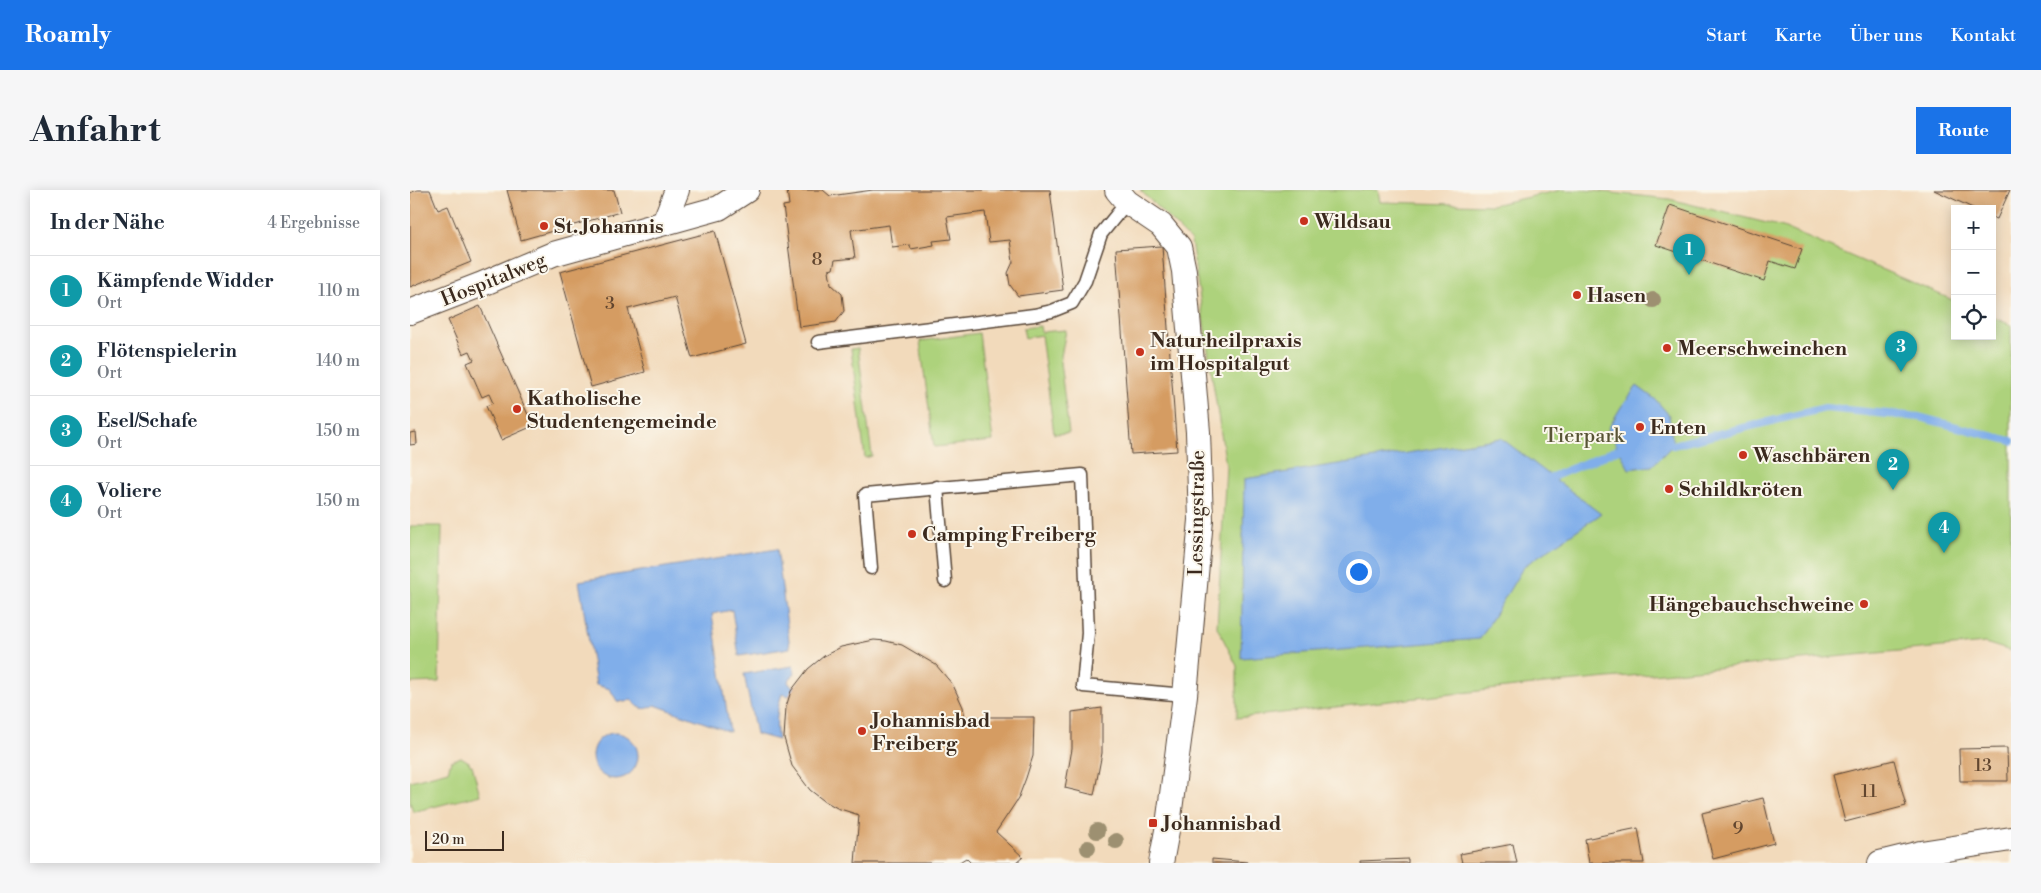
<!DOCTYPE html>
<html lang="de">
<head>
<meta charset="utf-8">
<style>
  body { margin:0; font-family:"Libre Bodoni",serif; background:#f6f6f7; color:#1f2937 }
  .controls { position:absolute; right:15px; top:15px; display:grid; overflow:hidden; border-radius:0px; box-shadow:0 2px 12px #0003 }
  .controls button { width:45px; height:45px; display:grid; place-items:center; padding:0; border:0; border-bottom:1px solid #e0e1e3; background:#fff; color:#1f2937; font:25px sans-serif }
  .scale { position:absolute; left:15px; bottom:12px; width:79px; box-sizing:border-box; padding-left:5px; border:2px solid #3b2a1e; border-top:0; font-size:14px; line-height:18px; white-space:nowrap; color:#3b2a1e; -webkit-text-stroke:4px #fbf7ec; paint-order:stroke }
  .you { position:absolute; left:948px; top:381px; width:18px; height:18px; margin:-12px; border:4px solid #fff; border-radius:50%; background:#1a73e8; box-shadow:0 0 0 8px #1a73e833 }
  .badge { display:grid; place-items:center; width:32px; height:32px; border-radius:50%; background:#1a73e8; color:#fff; font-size:16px; font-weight:700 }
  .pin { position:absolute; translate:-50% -41px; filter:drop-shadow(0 1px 2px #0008) }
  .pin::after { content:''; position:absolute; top:26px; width:18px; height:15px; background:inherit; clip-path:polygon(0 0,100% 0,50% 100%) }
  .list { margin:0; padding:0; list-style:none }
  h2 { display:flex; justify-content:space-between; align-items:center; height:65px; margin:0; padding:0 20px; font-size:21px }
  h2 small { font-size:16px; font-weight:400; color:#747a83 }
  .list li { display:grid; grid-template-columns:32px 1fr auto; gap:15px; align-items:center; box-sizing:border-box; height:70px; padding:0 20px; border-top:1px solid #e0e1e3 }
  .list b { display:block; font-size:19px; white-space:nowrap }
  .list p { margin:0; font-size:16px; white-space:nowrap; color:#747a83 }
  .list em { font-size:16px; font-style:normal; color:#747a83 }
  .icon { flex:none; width:28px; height:28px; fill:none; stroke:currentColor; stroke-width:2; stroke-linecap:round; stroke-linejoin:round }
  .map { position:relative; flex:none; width:1601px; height:673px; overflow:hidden; border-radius:0px }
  header { display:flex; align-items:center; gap:30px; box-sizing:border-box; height:70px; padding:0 25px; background:#1a73e8; color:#fff }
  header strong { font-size:24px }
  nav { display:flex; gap:28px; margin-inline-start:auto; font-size:18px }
  .intro { display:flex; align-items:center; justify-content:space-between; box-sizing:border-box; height:120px; padding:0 30px }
  h1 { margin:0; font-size:35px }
  .button { padding:12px 22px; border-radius:0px; background:#1a73e8; color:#fff; font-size:18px; font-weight:700 }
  main { display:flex; gap:30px; padding:0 30px }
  aside { flex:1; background:#fff; border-radius:0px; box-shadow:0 2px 12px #0003 }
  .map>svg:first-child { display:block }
  .green { fill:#add27b; stroke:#747e4c }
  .water { fill:#80aeea; stroke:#5e6c84 }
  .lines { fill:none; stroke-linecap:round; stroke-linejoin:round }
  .stream { stroke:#80aeea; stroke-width:8 }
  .building { fill:#d59c62 }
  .service-casing { stroke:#564436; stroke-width:15 }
  .minor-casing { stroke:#564436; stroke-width:26 }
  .service { stroke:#fff; stroke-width:12 }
  .minor { stroke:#fff; stroke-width:24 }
  .tree { fill:#9d9071 }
  .poi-dot { fill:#c8321e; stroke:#fbf7ec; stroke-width:2 }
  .labels { text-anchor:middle; stroke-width:4; stroke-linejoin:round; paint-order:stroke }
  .number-label { font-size:18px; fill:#62462f }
  .poi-label { font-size:20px; font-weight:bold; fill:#3b2a1e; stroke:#fbf7ec; text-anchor:start }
  .street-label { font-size:20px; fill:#3b2a1e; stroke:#fbf7ec }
  .park-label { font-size:20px; fill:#585435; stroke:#fbf7ec }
</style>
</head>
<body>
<header>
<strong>Roamly</strong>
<nav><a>Start</a><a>Karte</a><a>Über uns</a><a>Kontakt</a></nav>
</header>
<div class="intro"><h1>Anfahrt</h1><a class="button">Route</a></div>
<main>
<aside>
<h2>In der Nähe<small>4 Ergebnisse</small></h2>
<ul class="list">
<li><span class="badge" style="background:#0f9aa8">1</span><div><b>Kämpfende Widder</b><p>Ort</p></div><em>110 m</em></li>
<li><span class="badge" style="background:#0f9aa8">2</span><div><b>Flötenspielerin</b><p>Ort</p></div><em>140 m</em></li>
<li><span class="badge" style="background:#0f9aa8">3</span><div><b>Esel/Schafe</b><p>Ort</p></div><em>150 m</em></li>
<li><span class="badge" style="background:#0f9aa8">4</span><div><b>Voliere</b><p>Ort</p></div><em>150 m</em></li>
</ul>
</aside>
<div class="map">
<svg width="1601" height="673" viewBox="0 0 1601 673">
  <rect width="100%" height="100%" fill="#fbf7ec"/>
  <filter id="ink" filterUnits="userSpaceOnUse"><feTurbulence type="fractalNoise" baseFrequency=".02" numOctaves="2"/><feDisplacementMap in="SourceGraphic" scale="10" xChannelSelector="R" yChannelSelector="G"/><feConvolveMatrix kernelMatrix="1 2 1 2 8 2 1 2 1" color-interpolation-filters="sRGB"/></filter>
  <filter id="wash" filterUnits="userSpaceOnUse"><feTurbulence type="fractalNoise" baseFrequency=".0096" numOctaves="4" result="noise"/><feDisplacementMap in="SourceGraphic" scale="20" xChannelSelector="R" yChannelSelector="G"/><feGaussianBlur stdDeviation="1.12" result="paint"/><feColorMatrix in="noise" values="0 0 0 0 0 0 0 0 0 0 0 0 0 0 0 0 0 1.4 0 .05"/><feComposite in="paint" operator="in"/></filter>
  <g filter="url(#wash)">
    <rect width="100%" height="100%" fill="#f2dabb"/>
    <g class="green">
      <polygon points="730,0 968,0 970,12 1082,15 1151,0 1174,0 1259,9 1373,37 1545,111 1545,146 1582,146 1582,127 1601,135 1601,461 1575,453 1123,495 827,528 827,476 807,437 816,276 781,51"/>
      <polygon points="630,136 631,142 656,140 650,172 659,243 644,244 631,145 615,148 613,138"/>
      <polygon points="569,143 583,251 524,257 510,151"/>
      <polygon points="448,158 462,266 455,268 441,159"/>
      <polygon points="0,336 32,336 29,492 0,493"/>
      <polygon points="51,567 59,572 60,575 62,575 70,605 3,622 0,612 0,591 38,581 41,571"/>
    </g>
    <g class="water">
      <polygon points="1227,196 1245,209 1259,225 1263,255 1242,276 1219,279 1198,239 1211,217"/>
      <polygon points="1091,248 1191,324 1114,376 1070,449 831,468 834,289"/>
      <path d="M367 359 380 458 329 466 322 420 302 424 320 542 245 515C234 522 228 518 221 509L215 512 207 511 200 499 186 495 169 391Z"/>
      <path d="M383 476 385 483 378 491 379 494 384 497 380 506 372 504C367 518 365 534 368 550L346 544 334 484Z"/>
      <circle cx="205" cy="566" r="23"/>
    </g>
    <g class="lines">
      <g class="stream">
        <polyline points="1263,255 1415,218 1509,227 1601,251"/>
        <polyline points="1142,287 1209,259"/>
      </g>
    </g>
    <g id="blocks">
      <g class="building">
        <polygon points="7,0 20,0 28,20 38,16 61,72 0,97 0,3"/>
        <polygon points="97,0 204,0 210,22 111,50"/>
        <polygon points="377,0 413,0 420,6 463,0 640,0 653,100 608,106 600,95 598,83 603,72 600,50 579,52 575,22 537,27 541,49 523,51 524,55 501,59 500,55 482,57 479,35 441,40 445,68 425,70 423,79 419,80 421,94 432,104 434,121 426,132 389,137 373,16 379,15"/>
        <polygon points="1524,0 1600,0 1587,29 1582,27 1582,19 1565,19"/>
        <polygon points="1260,15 1392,59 1385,79 1360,71 1354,91 1246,55"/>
        <polygon points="305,41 336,154 282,168 265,107 218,119 235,182 181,197 150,82"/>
        <polygon points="752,56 767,261 721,264 706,59"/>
        <polygon points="70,116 123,236 91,250 76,216 83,213 79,204 72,207 57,173 64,170 60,161 53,164 38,130"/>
        <polygon points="6,242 7,254 0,255 0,243"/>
        <polygon points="464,450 476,451 492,455 526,475 543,495 553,517 555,527 624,527 623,566 616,588 608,609 586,642 613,667 606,673 561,673 556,668 548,673 445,673 449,625 427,618 413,610 400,600 382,576 374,548 376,517 381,501 398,479 414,466 431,457"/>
        <polygon points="692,518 692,563 684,605 655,598 662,559 662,522"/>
        <polygon points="1597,558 1598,591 1550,591 1549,559"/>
        <polygon points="1484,570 1496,616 1435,632 1423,585"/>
        <polygon points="1353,608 1364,653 1303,669 1292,623"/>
        <polygon points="1228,638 1234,673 1179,673 1175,649"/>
        <polygon points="1103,654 1107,673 1052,673 1050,664"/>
        <polygon points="802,669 837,672 837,673 802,673"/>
        <polygon points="998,669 998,673 950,673 950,671"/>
      </g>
    </g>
  </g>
  <g filter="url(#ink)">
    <use href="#blocks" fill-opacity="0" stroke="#564436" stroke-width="1"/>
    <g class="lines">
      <g class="service-casing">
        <g id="service">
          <polyline points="408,152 624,125 642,121 662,113 675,91 691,44 717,12"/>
          <polyline points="527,297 535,391"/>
          <polyline points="461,378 455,305 672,285 678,443 673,496 775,505"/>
        </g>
      </g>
      <g class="minor-casing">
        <g id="minor">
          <polyline points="707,0 717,12 751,35 769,57 774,81 788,242 791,330 775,505 758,635 751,673"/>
          <polyline points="254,33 267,0"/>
          <polyline points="0,122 70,95 143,64 309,18 337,0"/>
          <polyline points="1470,673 1511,663 1601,649"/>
        </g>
      </g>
      <use href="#service" class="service"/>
      <use href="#minor" class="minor"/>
    </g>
    <g class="tree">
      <circle cx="1243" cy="110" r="8"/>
      <circle cx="687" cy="641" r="8"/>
      <circle cx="706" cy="651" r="8"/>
      <circle cx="678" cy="658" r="8"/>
    </g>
  </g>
  <g class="poi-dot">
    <circle cx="894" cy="31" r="5"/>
    <circle cx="134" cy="36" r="5"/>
    <circle cx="1167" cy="105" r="5"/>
    <circle cx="1257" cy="158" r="5"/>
    <circle cx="730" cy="162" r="5"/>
    <circle cx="107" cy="219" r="5"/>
    <circle cx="1230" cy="237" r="5"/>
    <circle cx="1333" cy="265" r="5"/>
    <circle cx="1259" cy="299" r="5"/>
    <circle cx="502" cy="344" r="5"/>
    <circle cx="1454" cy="414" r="5"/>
    <circle cx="452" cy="541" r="5"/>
    <rect x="738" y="628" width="10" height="10" rx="2.5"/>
  </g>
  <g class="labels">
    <g class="number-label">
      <text x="407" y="75">8</text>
      <text x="200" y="119">3</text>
      <text x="1573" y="581">13</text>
      <text x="1459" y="607">11</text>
      <text x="1328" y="644">9</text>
    </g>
    <g class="poi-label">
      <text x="904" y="38">Wildsau</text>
      <text x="144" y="43">St. Johannis</text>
      <text x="1177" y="112">Hasen</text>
      <text x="740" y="157">Naturheilpraxis<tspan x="740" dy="23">im Hospitalgut</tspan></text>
      <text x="1267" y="165">Meerschweinchen</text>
      <text x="117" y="215">Katholische<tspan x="117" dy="23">Studentengemeinde</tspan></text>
      <text x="1240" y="244">Enten</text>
      <text x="1343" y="272">Waschbären</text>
      <text x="1269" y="306">Schildkröten</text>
      <text x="512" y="351">Camping Freiberg</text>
      <text x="1444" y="421" text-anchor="end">Hängebauchschweine</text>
      <text x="462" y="537">Johannisbad<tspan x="462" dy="23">Freiberg</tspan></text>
      <text x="753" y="640">Johannisbad</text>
    </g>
    <g class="street-label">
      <text transform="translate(83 89) rotate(-22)" y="7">Hospitalweg</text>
      <text transform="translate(786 323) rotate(-89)" y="7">Lessingstraße</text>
    </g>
    <g class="park-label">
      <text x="1174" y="252">Tierpark</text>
    </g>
  </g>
</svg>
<div class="controls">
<button>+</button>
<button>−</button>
<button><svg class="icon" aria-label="locate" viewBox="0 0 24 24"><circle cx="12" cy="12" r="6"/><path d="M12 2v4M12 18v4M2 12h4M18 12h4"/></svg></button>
</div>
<div class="scale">20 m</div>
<div class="you"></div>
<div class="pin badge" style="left:1279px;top:85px;background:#0f9aa8">1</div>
<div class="pin badge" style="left:1483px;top:300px;background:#0f9aa8">2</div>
<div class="pin badge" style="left:1491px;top:182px;background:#0f9aa8">3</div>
<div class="pin badge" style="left:1534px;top:363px;background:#0f9aa8">4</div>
</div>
</main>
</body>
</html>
